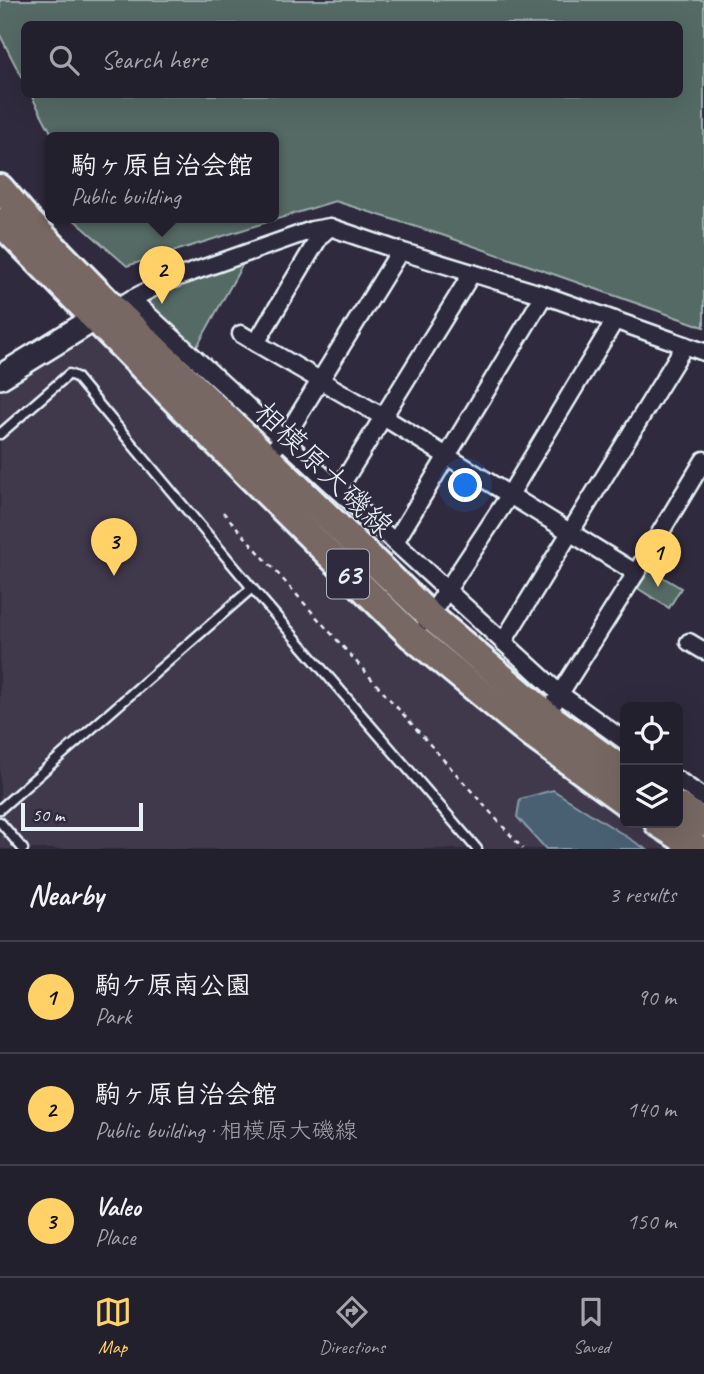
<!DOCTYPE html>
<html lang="en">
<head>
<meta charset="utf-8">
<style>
  body { margin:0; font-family:Caveat,"Klee One",sans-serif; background:#2f2d3a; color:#f1f3f6 }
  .controls { position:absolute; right:21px; bottom:21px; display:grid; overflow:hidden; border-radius:10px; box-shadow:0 7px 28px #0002 }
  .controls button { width:63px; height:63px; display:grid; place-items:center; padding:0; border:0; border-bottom:2px solid #403e4a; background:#23202e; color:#f1f3f6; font:35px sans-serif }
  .scale { position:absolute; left:21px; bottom:18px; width:122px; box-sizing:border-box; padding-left:7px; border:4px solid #e8f1f8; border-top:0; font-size:19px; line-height:24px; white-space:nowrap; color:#e8f1f8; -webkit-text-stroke:5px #2f2a3d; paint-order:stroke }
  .you { position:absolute; left:466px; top:486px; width:24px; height:24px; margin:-18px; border:5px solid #fff; border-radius:50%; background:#1a73e8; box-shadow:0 0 0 10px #1a73e833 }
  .badge { display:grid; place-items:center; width:46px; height:46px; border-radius:50%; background:#ffd166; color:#111; font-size:23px; font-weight:700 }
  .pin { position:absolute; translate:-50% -58px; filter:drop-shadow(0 2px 4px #0008) }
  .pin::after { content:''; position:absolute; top:37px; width:24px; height:21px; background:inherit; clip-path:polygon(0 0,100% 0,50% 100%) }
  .popup { position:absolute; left:45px; top:132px; width:234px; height:91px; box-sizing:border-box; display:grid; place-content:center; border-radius:10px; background:#23202e; filter:drop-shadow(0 2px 5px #0005); font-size:23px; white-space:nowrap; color:#a3a3aa }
  .popup b { font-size:26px; color:#f1f3f6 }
  .popup::after { content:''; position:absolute; left:50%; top:100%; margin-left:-14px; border:14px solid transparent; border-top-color:#23202e }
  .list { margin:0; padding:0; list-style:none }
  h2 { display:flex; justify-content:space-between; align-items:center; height:91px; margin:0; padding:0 28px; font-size:30px }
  h2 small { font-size:23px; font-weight:400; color:#a3a3aa }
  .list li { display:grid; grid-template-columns:46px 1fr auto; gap:21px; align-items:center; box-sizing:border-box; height:112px; padding:0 28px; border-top:2px solid #403e4a }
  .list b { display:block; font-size:26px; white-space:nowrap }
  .list p { margin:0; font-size:23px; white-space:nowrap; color:#a3a3aa }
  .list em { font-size:23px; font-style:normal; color:#a3a3aa }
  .icon { flex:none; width:38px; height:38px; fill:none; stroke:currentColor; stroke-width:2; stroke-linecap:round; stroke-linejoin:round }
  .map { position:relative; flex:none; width:704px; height:849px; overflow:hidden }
  .search { position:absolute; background:#23202e; box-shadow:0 7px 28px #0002; left:21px; right:21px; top:21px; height:77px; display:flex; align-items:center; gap:18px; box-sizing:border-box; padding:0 24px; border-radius:10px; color:#a3a3aa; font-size:26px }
  .sheet { height:427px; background:#23202e }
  nav { display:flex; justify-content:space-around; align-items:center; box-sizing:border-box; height:98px; border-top:2px solid #403e4a; background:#23202e; font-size:19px; color:#a3a3aa }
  nav a { display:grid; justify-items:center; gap:4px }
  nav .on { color:#ffd166 }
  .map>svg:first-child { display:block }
  .built { fill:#3f374c }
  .green { fill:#546a65; stroke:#9eaeae; stroke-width:2 }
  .water { fill:#496173; stroke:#899ba8; stroke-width:2 }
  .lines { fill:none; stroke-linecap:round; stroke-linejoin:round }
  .lane-casing { stroke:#e8f1f8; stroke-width:13 }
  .street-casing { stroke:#e8f1f8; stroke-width:21 }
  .secondary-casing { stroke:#e8f1f8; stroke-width:28 }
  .primary-casing { stroke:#e8f1f8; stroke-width:32 }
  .path { stroke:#e8f1f8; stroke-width:2.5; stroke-dasharray:5 5; stroke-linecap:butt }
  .lane { stroke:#2f2a3d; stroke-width:8 }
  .street { stroke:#2f2a3d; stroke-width:16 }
  .secondary { stroke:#2f2a3d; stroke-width:23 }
  .primary { stroke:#776864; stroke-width:26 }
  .labels { text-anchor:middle; stroke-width:5; stroke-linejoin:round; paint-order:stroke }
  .shield { fill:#2f2a3d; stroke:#b0b5c0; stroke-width:2 }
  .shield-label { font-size:28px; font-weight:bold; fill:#e8f1f8 }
  .street-label { font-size:30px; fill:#e8f1f8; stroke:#2f2a3d }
</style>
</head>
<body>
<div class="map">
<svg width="704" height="849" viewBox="0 0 704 849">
  <rect width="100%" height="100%" fill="#2f2a3d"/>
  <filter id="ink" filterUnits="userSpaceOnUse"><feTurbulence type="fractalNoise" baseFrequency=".0143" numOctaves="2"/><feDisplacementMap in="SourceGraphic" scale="14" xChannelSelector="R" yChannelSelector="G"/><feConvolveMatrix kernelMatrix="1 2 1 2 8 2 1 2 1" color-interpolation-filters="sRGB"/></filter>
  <g filter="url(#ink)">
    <polygon class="built" points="95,329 529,742 625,809 625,823 644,823 682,849 0,849 0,388"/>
    <g class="green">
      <polygon points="0,0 704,0 704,327 442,235 335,201 127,266 72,218 274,218 274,138 54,138 31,95 680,94 680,24 24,24 24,82 0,35"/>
      <path d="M244 262 194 352 142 305C153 289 222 270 244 262Z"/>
      <polygon points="646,567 681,588 669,608 634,586"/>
    </g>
    <polygon class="water" points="553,790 646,849 546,849 517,817 520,799"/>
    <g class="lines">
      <g class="lane-casing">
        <g id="lane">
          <polyline points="0,434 69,374 76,377 252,588 477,849"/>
          <polyline points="0,809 252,588"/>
          <polyline points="0,822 23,849"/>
        </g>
      </g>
      <g class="street-casing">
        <g id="street">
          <polyline points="330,227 320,236 256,343 385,418 636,573 704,460"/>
          <polyline points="472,273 338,490 560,694 625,741"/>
          <polyline points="131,299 338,490"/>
          <polyline points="106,312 167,281 312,230 330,227 400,251 544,295 704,352"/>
          <polyline points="241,334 256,343"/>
          <polyline points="260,462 284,439 400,251"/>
          <polyline points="395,542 544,295"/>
          <polyline points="426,622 509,496 615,320"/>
          <polyline points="503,642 685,345"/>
          <polyline points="689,642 704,651"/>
          <polyline points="542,722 636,573"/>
          <polyline points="678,780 704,798"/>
        </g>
      </g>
      <g class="secondary-casing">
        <polyline id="secondary" points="0,377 94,319"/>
      </g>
      <g class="primary-casing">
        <g id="primary">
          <polyline points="0,188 29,222 113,308 431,617 547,715 625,772"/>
          <polyline points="0,222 249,475 412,636 531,734 625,802"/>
          <polyline points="678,806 704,823"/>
          <polyline points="658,823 699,849"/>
        </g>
      </g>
      <polyline class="path" points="223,512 523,849"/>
      <use href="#lane" class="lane"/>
      <use href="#street" class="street"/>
      <use href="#secondary" class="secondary"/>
      <use href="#primary" class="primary"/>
    </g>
  </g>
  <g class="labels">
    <rect class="shield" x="327" y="549.5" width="42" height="49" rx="5"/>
    <g class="shield-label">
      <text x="348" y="584">63</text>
    </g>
    <g class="street-label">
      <text transform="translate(324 469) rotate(44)" y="10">相模原大磯線</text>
    </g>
  </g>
</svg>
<div class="controls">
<button><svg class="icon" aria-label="locate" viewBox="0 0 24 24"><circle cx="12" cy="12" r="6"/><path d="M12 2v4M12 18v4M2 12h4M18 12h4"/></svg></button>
<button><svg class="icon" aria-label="layers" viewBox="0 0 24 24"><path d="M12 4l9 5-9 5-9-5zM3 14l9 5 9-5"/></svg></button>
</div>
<div class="scale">50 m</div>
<div class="you"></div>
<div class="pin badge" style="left:658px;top:587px">1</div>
<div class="pin badge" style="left:162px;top:304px">2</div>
<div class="popup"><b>駒ヶ原自治会館</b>Public building</div>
<div class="pin badge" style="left:114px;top:576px">3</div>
<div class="search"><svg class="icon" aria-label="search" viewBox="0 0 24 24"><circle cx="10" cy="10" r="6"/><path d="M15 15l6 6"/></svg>Search here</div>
</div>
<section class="sheet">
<h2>Nearby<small>3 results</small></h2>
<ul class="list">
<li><span class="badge">1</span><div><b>駒ケ原南公園</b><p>Park</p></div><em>90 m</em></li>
<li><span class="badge">2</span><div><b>駒ヶ原自治会館</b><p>Public building · 相模原大磯線</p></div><em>140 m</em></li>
<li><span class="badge">3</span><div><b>Valeo</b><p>Place</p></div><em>150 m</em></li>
</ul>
</section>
<nav>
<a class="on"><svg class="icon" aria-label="map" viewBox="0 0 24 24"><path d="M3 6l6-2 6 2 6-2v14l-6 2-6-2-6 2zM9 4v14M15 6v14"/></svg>Map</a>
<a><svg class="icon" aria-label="directions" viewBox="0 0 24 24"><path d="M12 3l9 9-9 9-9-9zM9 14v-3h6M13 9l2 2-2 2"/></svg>Directions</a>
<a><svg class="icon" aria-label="saved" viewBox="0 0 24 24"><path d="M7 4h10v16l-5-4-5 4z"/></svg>Saved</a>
</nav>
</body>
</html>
